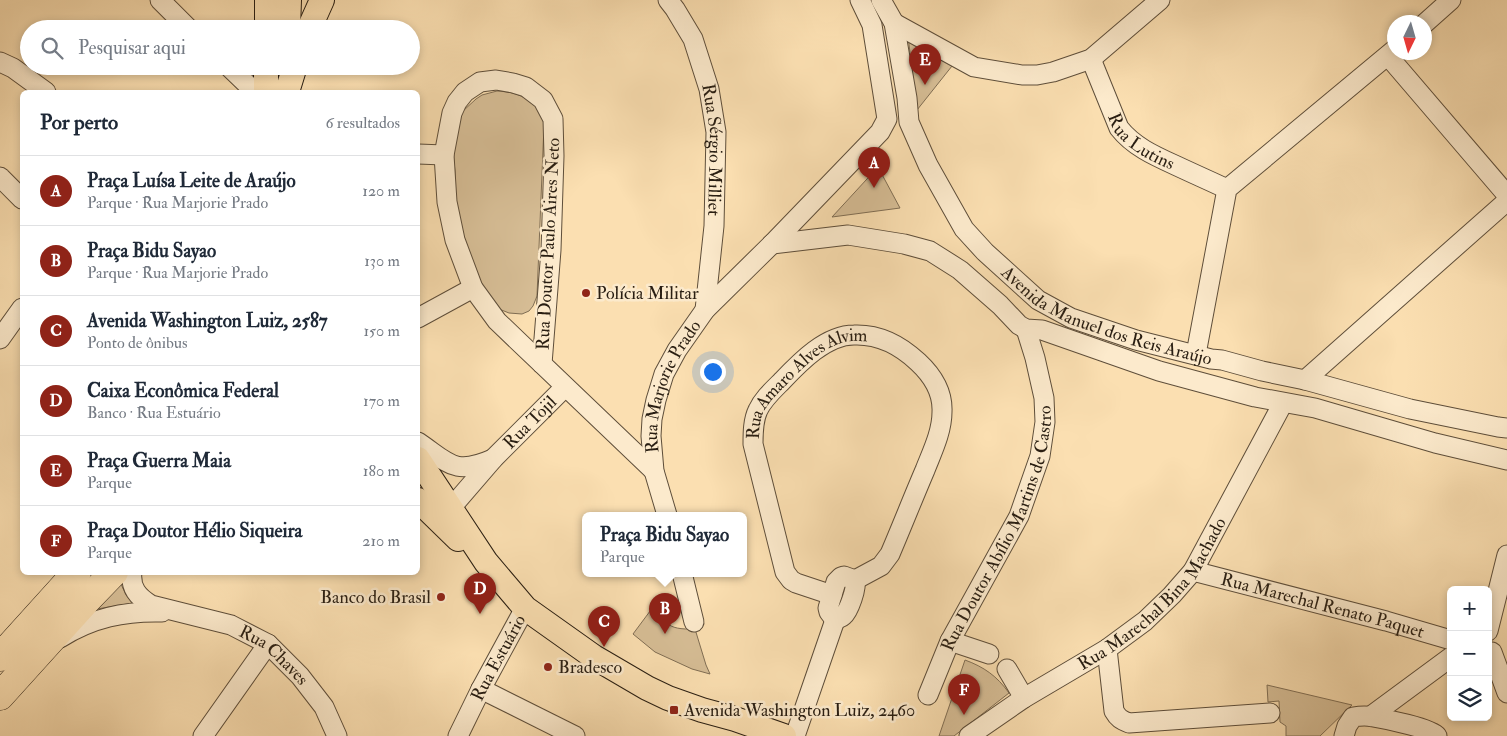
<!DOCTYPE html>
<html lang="pt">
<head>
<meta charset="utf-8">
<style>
  body { margin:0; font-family:"IM FELL Double Pica",serif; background:#f2f2f3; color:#1f2937 }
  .controls { position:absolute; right:15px; bottom:15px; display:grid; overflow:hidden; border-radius:8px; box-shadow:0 2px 8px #0003 }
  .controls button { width:45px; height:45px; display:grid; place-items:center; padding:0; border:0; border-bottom:1px solid #e0e1e3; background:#fff; color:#1f2937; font:25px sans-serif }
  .compass { position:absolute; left:1387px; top:15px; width:45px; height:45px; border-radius:50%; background:#fff; box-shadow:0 2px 8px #0003; rotate:185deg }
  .you { position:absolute; left:712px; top:371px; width:18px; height:18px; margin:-12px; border:4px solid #fff; border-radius:50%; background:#1a73e8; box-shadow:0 0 0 8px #1a73e833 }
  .badge { display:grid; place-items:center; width:32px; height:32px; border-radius:50%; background:#8f2418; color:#fff; font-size:16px; font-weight:700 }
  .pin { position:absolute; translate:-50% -41px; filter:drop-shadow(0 1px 2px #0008) }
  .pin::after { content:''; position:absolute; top:26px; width:18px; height:15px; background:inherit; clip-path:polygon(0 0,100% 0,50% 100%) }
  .popup { position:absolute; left:582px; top:512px; width:165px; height:65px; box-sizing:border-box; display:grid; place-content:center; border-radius:8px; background:#fff; filter:drop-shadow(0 1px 4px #0005); font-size:16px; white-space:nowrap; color:#747a83 }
  .popup b { font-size:19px; color:#1f2937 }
  .popup::after { content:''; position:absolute; left:50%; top:100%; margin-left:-10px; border:10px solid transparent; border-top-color:#fff }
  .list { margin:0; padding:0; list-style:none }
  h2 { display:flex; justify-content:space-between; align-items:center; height:65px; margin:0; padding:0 20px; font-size:21px }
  h2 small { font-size:16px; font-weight:400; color:#747a83 }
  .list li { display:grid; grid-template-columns:32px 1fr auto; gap:15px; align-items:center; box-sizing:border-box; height:70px; padding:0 20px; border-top:1px solid #e0e1e3 }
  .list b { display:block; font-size:19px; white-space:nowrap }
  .list p { margin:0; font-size:16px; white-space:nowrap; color:#747a83 }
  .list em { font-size:16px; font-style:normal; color:#747a83 }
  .icon { flex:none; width:28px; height:28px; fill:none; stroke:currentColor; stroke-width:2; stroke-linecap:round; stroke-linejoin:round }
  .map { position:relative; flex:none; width:1507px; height:736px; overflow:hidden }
  .search { position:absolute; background:#fff; box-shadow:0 2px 8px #0003; left:20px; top:20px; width:400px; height:55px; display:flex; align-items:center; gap:12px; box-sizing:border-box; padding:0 18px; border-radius:28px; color:#747a83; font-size:19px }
  .panel { position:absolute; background:#fff; box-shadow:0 2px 8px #0003; left:20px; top:90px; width:400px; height:485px; border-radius:8px }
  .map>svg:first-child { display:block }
  .green { fill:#d7be96; stroke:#806e54 }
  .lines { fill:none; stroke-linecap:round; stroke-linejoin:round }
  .minor-casing { stroke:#5e4e3a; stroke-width:21 }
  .major-casing { stroke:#291e12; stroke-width:26 }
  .highway-casing { stroke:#291e12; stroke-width:29 }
  .minor { stroke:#fceacc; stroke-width:19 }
  .major { stroke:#fbdfb1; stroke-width:24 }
  .highway { stroke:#fbdfb1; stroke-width:28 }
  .poi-dot { fill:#8f2418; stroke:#fceacc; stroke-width:2 }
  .labels { text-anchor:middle; stroke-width:5; stroke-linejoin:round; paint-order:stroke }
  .street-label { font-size:18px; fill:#291e12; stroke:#fceacc }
  .poi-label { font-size:18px; fill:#291e12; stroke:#fceacc; text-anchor:start }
</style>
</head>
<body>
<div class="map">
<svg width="1507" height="736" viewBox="0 0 1507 736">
  <rect width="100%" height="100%" fill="#fbdfb1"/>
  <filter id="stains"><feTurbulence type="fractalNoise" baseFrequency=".004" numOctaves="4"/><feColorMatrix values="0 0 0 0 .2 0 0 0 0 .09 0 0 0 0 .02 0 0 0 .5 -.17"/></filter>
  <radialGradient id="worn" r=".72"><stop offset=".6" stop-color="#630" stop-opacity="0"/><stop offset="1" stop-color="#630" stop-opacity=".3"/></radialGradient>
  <g class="green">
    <polygon points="908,36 956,61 917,110"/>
    <path d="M497 91C518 91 541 102 544 125L537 296 533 306 529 311 522 314 509 313 499 309 495 305 473 271 455 207V171L452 143 458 121 463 111 476 99 482 95Z"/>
    <polygon points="878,167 900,208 832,217"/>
    <polygon points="121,584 126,595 133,603 97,609"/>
    <path d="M662 595C660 623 666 630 695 629L706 665 710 674 692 669 655 652 633 634Z"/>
    <path d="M965 660C984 667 997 676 1009 693L954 736H939Z"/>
    <polygon points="1267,685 1352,705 1320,736 1286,736 1286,726 1280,722 1279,701 1268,702"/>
  </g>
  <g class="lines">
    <g class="minor-casing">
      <g id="minor">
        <polyline points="160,0 189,29"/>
        <path id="s1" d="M668 0 675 9 693 39 709 89 716 132 714 226 705 310"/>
        <path id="s2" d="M881 0 894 23 907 98 909 122 928 165 964 229 985 252 1038 300 1071 318 1136 340 1211 359 1222 360 1262 371 1305 380 1410 409 1498 427 1507 428"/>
        <polyline points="894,23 974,67 1022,75 1037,75 1053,72 1091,59 1160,0"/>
        <polyline points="1424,24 1451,0"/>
        <polyline points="1388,56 1507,195"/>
        <path id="s3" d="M1091 59 1119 128C1134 147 1155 156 1177 166 1194 174 1210 181 1227 189"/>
        <polyline points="0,62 13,68 46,92"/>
        <polyline points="228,66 255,92"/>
        <polygon points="496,80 513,83 526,87 543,100 553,119 554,156 551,250 542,364 497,321 473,288 455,240 447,202 444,155 452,113 457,102 465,92 480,82"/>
        <polyline points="418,154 444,155"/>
        <polyline points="0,177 22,199"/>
        <polyline points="772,244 848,235 904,244 930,251 960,270 1000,305 1019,325 1026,329 1042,330 1159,371 1255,397 1315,408 1435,443 1507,460"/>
        <polyline points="418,318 473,288"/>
        <polyline points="0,339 22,308"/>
        <polyline points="1196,354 1227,189 1394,50"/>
        <polyline points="542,364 654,471"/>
        <polyline points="1305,380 1507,201"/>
        <path d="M418 442C449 463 454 476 493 459"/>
        <path id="s4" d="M450 509 494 458 565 387"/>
        <path id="s5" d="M667 515 654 471 651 436 652 419 656 400 664 374 677 350 705 310 772 244 880 132 887 119 872 25 860 0"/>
        <path id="s6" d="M1193 571 1386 621 1451 640"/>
        <path id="s7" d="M132 572C130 588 138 597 151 605L231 625 268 644 300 676 324 707 337 736"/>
        <polyline points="682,573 694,622"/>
        <path d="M844 576 855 580C857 588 849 611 843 616 841 618 837 619 835 620L829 612 828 608 836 582 841 577Z"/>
        <path id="s8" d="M832 595 796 583 791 580 785 572 753 444C753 433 753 420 758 410 763 399 773 390 782 381 800 362 826 335 854 335 879 334 900 345 918 362 932 375 943 392 942 412 942 432 932 452 925 470 913 498 902 526 890 554L881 566 855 580"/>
        <polyline points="1488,631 1507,555"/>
        <path d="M60 638C92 618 124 611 162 612"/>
        <polyline points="950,641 989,654"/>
        <path d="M1107 649 1114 711C1118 718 1121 720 1129 723L1270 713"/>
        <polyline points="1492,652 1507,693"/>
        <polyline points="1007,669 1024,698"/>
        <polyline points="481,689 575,736"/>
        <path id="s9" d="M928 695 950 641 1019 516 1040 456 1045 422 1044 398 1035 358 1026 329"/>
        <polyline points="1371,716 1451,657"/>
        <polyline points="203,736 268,644"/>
        <path id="s10" d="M458 736 481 689 525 608"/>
        <polyline points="795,736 835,620"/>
        <path id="s11" d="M969 736 1024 698 1107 649 1145 621 1172 595 1193 571 1283 403"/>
        <path d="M1344 736 1347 726 1353 717C1359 716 1366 715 1373 717 1385 719 1431 728 1437 736"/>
      </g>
    </g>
    <g class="major-casing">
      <g id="major">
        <polyline points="267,29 267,0"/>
        <polyline points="288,29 289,0"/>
        <polyline points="309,29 322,0"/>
        <polyline points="266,92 266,66"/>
        <polyline points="287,92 295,66"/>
        <polyline points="418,459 486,562 525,608 594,657 647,688 668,698 702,710 735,719 784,736"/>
        <polyline points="418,500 458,539"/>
      </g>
    </g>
    <g class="highway-casing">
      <g id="highway">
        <polyline points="0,657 77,572"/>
        <polyline points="0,696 85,602 114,572"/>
      </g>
    </g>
    <use href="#minor" class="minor"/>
    <use href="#major" class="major"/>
    <use href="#highway" class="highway"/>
  </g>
  <g class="poi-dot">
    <circle cx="586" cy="293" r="5"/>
    <circle cx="441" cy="597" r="5"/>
    <circle cx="548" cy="667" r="5"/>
    <rect x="669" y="705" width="10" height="10" rx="2.5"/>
  </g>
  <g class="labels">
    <g class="street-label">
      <text dy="6" stroke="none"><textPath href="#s3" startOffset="100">Rua Lutins</textPath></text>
      <text dy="6" stroke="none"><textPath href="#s1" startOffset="160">Rua Sérgio Milliet</textPath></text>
      <text transform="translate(548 244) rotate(-87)" y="6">Rua Doutor Paulo Aires Neto</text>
      <text dy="6" stroke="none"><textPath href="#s2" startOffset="419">Avenida Manuel dos Reis Araújo</textPath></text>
      <text dy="6" stroke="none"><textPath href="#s5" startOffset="135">Rua Marjorie Prado</textPath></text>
      <text dy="6" stroke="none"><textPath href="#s8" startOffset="275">Rua Amaro Alves Alvim</textPath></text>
      <text dy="6" stroke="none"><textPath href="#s4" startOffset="118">Rua Tojil</textPath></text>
      <text dy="6" stroke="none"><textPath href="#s9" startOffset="182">Rua Doutor Abílio Martins de Castro</textPath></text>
      <text dy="6" stroke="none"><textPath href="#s11" startOffset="235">Rua Marechal Bina Machado</textPath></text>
      <text dy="6" stroke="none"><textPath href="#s6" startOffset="134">Rua Marechal Renato Paquet</textPath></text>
      <text dy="6" stroke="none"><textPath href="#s7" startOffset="176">Rua Chaves</textPath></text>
      <text dy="6" stroke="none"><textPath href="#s10" startOffset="88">Rua Estuário</textPath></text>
    </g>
    <g class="poi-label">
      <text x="596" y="299">Polícia Militar</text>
      <text x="431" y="603" text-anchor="end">Banco do Brasil</text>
      <text x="558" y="673">Bradesco</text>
      <text x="684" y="716">Avenida Washington Luiz, 2460</text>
    </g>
  </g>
  <rect width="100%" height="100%" filter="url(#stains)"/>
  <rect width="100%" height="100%" fill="url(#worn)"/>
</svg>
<div class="controls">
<button>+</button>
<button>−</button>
<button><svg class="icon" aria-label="layers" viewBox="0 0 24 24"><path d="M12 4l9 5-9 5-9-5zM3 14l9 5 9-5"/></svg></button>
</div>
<svg class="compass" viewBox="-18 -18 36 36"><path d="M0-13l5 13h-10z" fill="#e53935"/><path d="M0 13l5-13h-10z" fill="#747a83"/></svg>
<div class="you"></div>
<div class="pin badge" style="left:874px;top:188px">A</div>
<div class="pin badge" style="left:665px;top:634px">B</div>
<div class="popup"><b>Praça Bidu Sayao</b>Parque</div>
<div class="pin badge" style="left:604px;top:647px">C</div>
<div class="pin badge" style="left:480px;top:614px">D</div>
<div class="pin badge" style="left:925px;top:85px">E</div>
<div class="pin badge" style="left:964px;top:715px">F</div>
<div class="search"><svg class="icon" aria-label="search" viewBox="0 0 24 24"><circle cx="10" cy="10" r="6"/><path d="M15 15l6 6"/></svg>Pesquisar aqui</div>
<section class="panel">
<h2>Por perto<small>6 resultados</small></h2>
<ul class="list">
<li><span class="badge">A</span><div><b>Praça Luísa Leite de Araújo</b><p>Parque · Rua Marjorie Prado</p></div><em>120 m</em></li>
<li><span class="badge">B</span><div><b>Praça Bidu Sayao</b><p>Parque · Rua Marjorie Prado</p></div><em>130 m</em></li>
<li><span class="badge">C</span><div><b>Avenida Washington Luiz, 2587</b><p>Ponto de ônibus</p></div><em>150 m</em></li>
<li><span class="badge">D</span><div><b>Caixa Econômica Federal</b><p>Banco · Rua Estuário</p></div><em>170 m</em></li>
<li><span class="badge">E</span><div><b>Praça Guerra Maia</b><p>Parque</p></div><em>180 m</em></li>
<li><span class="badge">F</span><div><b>Praça Doutor Hélio Siqueira</b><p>Parque</p></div><em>210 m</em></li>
</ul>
</section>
</div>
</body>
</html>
